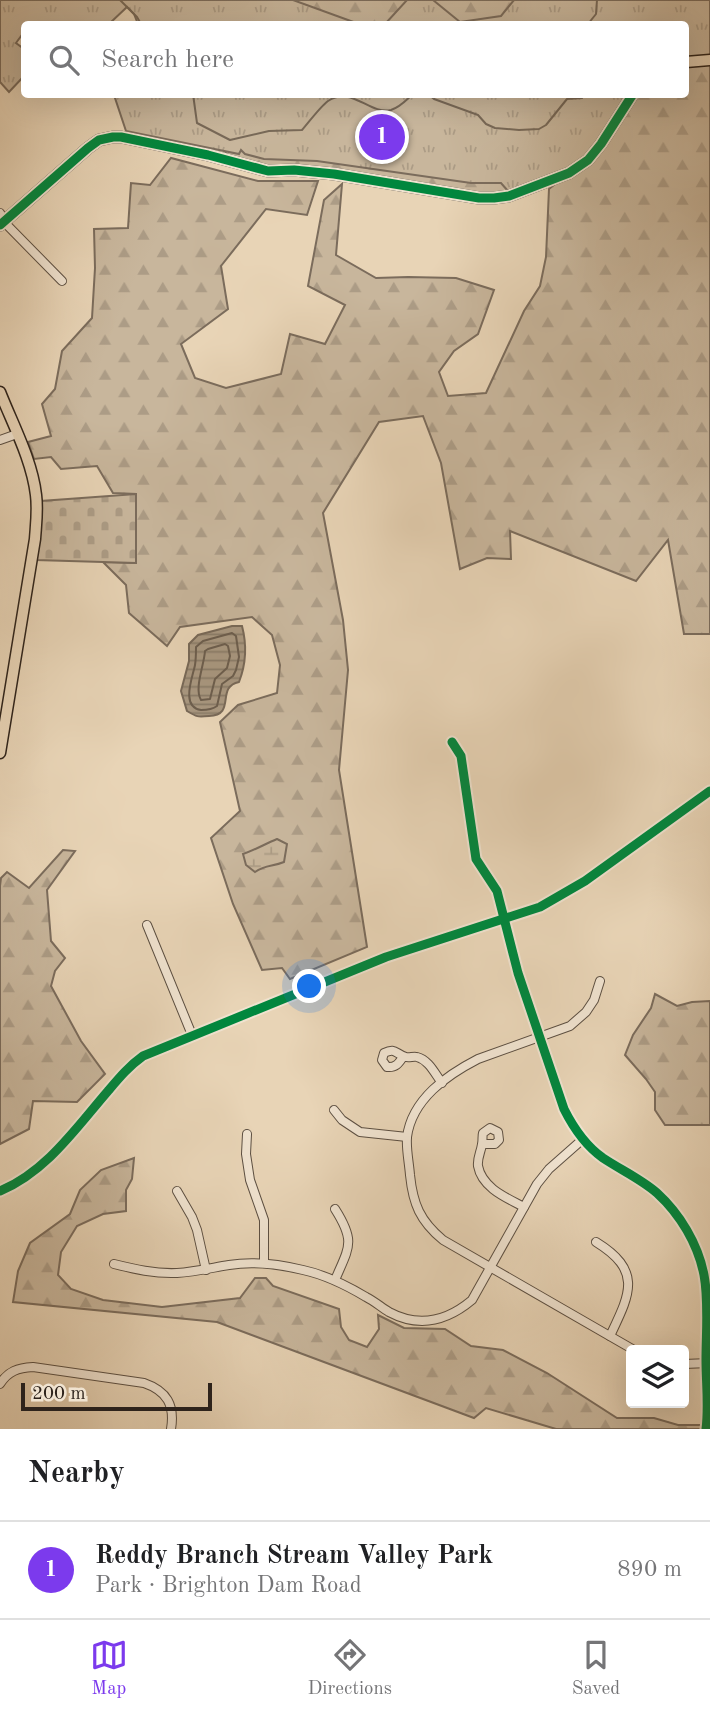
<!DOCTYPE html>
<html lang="en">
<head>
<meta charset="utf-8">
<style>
  body { margin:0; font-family:"Old Standard TT",serif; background:#f6f6f6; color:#202124 }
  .controls { position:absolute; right:21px; bottom:21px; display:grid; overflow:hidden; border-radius:7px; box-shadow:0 7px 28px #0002 }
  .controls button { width:63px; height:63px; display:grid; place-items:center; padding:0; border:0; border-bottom:2px solid #e0e0e0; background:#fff; color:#202124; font:35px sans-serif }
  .scale { position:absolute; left:21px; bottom:18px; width:191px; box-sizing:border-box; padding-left:7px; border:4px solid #2e231b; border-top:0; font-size:19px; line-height:24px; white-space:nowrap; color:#2e231b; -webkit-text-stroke:5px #f0e3d0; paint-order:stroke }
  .you { position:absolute; left:310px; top:987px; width:24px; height:24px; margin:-18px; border:5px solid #fff; border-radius:50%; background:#1a73e8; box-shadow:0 0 0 10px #1a73e833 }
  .badge { display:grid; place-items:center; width:46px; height:46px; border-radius:50%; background:#7c3aed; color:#fff; font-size:23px; font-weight:700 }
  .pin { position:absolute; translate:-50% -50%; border:4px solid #fff; box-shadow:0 2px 7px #0006 }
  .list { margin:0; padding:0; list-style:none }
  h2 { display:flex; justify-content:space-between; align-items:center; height:91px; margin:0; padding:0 28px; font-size:30px }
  h2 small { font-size:23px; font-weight:400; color:#757577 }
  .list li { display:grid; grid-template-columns:46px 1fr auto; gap:21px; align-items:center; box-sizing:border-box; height:98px; padding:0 28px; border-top:2px solid #e0e0e0 }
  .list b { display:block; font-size:26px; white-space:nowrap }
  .list p { margin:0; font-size:23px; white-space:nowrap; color:#757577 }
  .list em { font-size:23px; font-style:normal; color:#757577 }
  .icon { flex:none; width:38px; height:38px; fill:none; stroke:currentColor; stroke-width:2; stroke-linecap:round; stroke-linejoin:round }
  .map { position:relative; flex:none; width:710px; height:1429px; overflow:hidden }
  .search { position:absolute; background:#fff; box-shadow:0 7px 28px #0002; left:21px; right:21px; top:21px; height:77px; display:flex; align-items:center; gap:18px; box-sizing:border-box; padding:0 24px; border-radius:7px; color:#757577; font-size:26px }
  .sheet { height:189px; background:#fff }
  nav { display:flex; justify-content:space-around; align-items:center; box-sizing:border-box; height:98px; border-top:2px solid #e0e0e0; background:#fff; font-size:19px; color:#757577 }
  nav a { display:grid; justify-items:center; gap:4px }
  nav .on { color:#7c3aed }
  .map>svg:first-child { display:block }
  .forest { fill:url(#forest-firs); stroke:#7b6c5c; stroke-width:2 }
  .wetland { fill:url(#wetland-marsh); stroke:#7b6c5c; stroke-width:2 }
  .cemetery { fill:url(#cemetery-stones); stroke:#7b6c5c; stroke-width:2 }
  .park { fill:url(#park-tufts); stroke:#7b6c5c; stroke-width:2 }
  .water { fill:url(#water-rules); stroke:#786958; stroke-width:2 }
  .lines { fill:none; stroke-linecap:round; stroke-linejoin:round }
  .shore { stroke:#6c5e4e; stroke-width:2 }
  .stream { stroke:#786958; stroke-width:2 }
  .minor-casing { stroke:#5c4f42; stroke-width:10 }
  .major-casing { stroke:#2e231b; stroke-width:13 }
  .minor { stroke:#f0e3d0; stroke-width:8 }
  .major { stroke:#e8d4b6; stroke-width:10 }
  .cycleway-casing { stroke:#f0e3d0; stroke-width:13 }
  .cycleway { stroke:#00873e; stroke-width:9 }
</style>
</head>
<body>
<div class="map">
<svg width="710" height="1429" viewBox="0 0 710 1429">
  <defs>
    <pattern id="forest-firs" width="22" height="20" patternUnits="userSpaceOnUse" patternTransform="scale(1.75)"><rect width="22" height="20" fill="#c8b69c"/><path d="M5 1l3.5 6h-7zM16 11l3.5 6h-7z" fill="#ac9c86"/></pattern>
    <pattern id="wetland-marsh" width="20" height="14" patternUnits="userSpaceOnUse" patternTransform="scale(1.75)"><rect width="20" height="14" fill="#c8b69c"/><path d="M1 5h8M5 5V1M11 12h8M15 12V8" fill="none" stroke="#ac9c86"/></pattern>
    <pattern id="cemetery-stones" width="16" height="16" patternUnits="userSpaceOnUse" patternTransform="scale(1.75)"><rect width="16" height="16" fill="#c8b69c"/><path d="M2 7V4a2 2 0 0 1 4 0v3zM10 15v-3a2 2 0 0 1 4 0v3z" fill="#ac9c86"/></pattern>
    <pattern id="park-tufts" width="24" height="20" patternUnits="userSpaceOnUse" patternTransform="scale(1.75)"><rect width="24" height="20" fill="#c8b69c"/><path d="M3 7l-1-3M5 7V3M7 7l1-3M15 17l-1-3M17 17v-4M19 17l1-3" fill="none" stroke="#ac9c86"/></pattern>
    <pattern id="water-rules" width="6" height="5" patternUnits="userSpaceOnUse" patternTransform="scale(1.75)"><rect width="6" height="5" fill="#a99881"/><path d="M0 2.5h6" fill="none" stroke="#8a7c69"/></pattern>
  </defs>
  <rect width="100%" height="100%" fill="#e8d4b6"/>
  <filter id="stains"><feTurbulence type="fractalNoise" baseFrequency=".00286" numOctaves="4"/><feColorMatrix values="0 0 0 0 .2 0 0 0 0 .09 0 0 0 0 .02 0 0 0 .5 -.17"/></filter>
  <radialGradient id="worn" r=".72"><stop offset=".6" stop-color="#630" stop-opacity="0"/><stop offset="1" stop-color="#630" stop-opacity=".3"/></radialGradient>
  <g class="forest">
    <polygon points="168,0 710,0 710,634 684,634 668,540 636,581 510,531 511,559 487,558 460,569 441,463 423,416 379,422 323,513 343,620 348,670 339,770 367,947 290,979 282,968 262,970 233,904 211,838 240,811 220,722 238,705 277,693 280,665 272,635 252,617 180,627 167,646 129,613 126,585 103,562 136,563 136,494 113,493 97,466 61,469 51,457 34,459 28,442 51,436 42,404 55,389 62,351 92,318 95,268 94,229 128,228 131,183 150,185 171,158 258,181 318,181 307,215 266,209 221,266 228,309 181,344 195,378 226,388 281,374 290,334 325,344 345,305 308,286 324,200 342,184 336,255 376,278 408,277 456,278 494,290 478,334 454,351 439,372 448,396 486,393 524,311 540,286 546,257 549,189 567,174 494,198 224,162 228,140 191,95 686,94 686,24 172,24"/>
    <polygon points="63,850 75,851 47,890 51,941 65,958 55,971 51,986 81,1041 105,1074 77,1102 33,1101 29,1129 0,1144 0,886 1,878 7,872 29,888"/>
    <polygon points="655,994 677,1006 692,1002 710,1001 710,1125 665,1125 655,1110 655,1092 646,1079 625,1055 633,1035 651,1008"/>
    <polygon points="134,1158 132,1179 126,1190 126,1211 103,1214 77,1226 61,1252 58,1275 71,1289 103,1300 162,1307 240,1298 255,1278 266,1278 273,1286 339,1309 341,1327 349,1340 367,1347 379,1329 378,1315 404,1328 445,1329 471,1346 503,1350 547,1373 617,1418 654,1418 678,1425 707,1425 706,1429 556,1429 486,1408 474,1418 217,1322 13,1302 18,1271 30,1243 70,1214 80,1190 101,1170"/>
  </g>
  <path class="wetland" d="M277 839 287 844 284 862C272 867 266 864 255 872L246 865 243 854C255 850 265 844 277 839Z"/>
  <polygon class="cemetery" points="136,494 136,563 36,560 41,501"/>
  <g class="park">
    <polygon points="0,0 293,0 359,24 138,24 134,14 127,7 109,24 24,24 24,32 16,43 24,49 24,76 9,92 0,82"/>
    <polygon points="407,0 433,0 460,22 501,16 514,0 710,0 710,57 686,59 686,24 385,24"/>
    <polygon points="114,95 636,95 604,144 570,170 508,191 501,183 471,183 317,161 264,159 245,154 241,150 239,154 126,131"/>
  </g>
  <path class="water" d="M232 626H242C247 645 246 664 239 682 215 687 237 715 209 716 197 717 197 717 187 711L181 691 189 661V644L198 635Z"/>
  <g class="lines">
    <g class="shore">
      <path d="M232 633 236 636 239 657 236 670 233 676 222 684 217 706C213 709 207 710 201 710 180 707 193 676 195 665 196 659 196 653 196 647L203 641Z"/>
      <path d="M225 644 228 646 230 656 227 668 215 679 210 699 201 700C194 688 204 666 205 651L208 649Z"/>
    </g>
    <g class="stream">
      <polyline points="120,0 137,17 141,24"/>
      <polyline points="588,24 596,14 597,0"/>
      <path d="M193 94 197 123 230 140 269 131 302 130C309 122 320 107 328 101 352 85 369 115 391 110 401 107 406 100 413 94"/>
      <polyline points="428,94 434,99 478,115 486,124 495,128 519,130 539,129 546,125 567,99 582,98 584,94"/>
    </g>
    <g class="minor-casing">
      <g id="minor">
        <polyline points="0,213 7,225 62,281"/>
        <polyline points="0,440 17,434"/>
        <path d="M452 742 461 756 476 859 497 891 518 973 564 1109C573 1127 586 1146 603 1158 621 1170 641 1179 657 1193 680 1214 698 1244 704 1275 709 1302 706 1332 706 1360 706 1383 709 1406 706 1429"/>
        <polyline points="147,925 192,1035"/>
        <path d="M600 981 594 1000 586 1012 570 1026 478 1059C447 1075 412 1099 407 1137 406 1149 409 1162 410 1175 413 1204 420 1221 443 1240L634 1350"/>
        <path d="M403 1057C399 1063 396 1068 387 1067L382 1060 384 1053C396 1047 395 1054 406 1057 409 1058 414 1056 417 1057 429 1060 435 1074 442 1083"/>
        <polyline points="334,1110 342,1120 360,1132 407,1137"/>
        <polyline points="247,1134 246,1154 250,1180 264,1220 264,1263"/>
        <path d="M482 1144H495L499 1140 498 1132 490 1128 483 1133C482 1136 483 1140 482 1144 481 1152 477 1158 478 1166 482 1188 507 1198 524 1207"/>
        <path d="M0 1191C46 1172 76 1128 108 1091 119 1078 129 1066 143 1056L386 957 540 907 585 881 710 791"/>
        <polyline points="177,1191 192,1217 197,1230 206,1270"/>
        <path d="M335 1209C356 1242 349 1247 335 1280"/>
        <path d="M596 1242C643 1271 630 1294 610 1336"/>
        <path d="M114 1264C134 1269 155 1274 177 1273 194 1272 211 1268 229 1265 254 1261 278 1264 303 1270 326 1275 346 1285 366 1297 374 1301 381 1307 389 1312 419 1328 447 1321 472 1300L537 1184 549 1169 583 1139"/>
        <polyline points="684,1364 709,1363"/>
        <path d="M0 1384C8 1371 18 1368 33 1367L144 1383C167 1391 175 1405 171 1429"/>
      </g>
    </g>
    <g class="major-casing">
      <g id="major">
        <polyline points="686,62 710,60"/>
        <polyline points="0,225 88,148 99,140 113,137 121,137 208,155 268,171 294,170 334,174 479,198 494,198 509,196 569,173 588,160 601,144 633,94"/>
        <path d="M0 392C13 425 32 460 36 495 38 510 36 524 35 539L0 753"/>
      </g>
    </g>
    <use href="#minor" class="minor"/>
    <use href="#major" class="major"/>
    <g class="cycleway-casing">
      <g id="cycleway">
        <polyline points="0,225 88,148 99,140 113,137 121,137 208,155 268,171 294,170 334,174 479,198 494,198 509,196 569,173 588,160 601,144 633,94"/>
        <path d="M452 742 461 756 476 859 497 891 518 973 564 1109C573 1127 586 1146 603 1158 621 1170 641 1179 657 1193 680 1214 698 1244 704 1275 709 1302 706 1332 706 1360 706 1383 709 1406 706 1429"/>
        <path d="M0 1191C46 1172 76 1128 108 1091 119 1078 129 1066 143 1056L386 957 540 907 585 881 710 791"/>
      </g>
    </g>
    <use href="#cycleway" class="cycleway"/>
  </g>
  <rect width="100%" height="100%" filter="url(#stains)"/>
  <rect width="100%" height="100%" fill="url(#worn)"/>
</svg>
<div class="controls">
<button><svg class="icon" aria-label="layers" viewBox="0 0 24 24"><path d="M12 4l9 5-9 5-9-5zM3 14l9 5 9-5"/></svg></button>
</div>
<div class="scale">200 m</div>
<div class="you"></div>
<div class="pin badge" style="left:382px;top:137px">1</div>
<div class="search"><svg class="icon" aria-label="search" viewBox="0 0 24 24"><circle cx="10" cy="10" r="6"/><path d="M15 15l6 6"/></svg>Search here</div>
</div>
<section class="sheet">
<h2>Nearby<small></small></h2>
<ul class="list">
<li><span class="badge">1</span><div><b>Reddy Branch Stream Valley Park</b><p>Park · Brighton Dam Road</p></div><em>890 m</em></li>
</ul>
</section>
<nav>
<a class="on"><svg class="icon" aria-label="map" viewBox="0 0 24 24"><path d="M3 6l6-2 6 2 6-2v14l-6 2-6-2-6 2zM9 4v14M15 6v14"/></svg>Map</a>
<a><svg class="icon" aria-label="directions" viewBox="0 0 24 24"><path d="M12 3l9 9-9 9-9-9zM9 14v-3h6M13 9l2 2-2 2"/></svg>Directions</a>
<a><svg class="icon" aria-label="saved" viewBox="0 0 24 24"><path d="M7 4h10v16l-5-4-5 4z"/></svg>Saved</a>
</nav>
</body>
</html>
